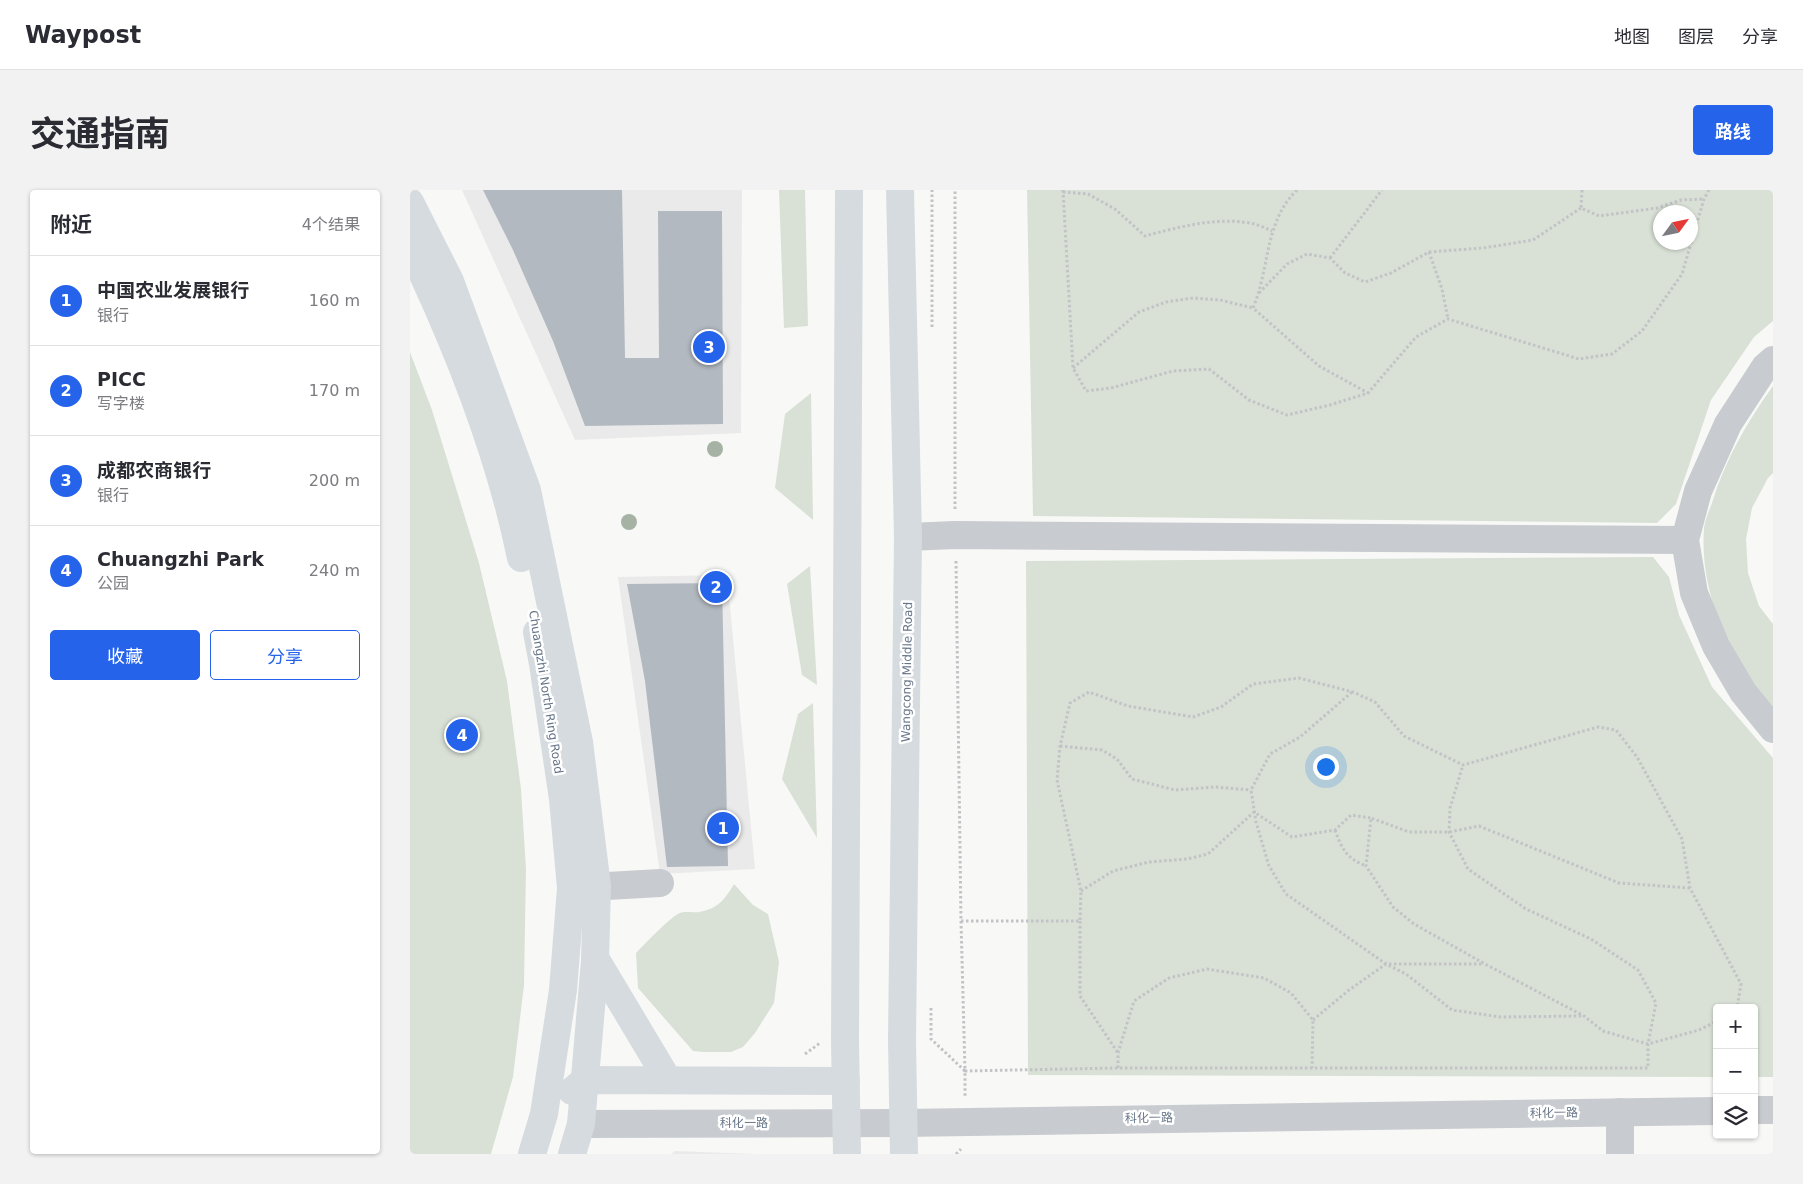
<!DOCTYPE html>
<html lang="zh">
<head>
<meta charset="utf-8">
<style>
  body { margin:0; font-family:"DejaVu Sans","Noto Sans SC",sans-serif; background:#f2f2f3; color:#2b2b33 }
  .controls { position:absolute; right:15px; bottom:15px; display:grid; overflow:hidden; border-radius:5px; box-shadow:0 1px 4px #0004 }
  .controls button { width:45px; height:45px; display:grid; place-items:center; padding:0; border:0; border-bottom:1px solid #e1e1e2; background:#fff; color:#2b2b33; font:25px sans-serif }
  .compass { position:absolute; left:1243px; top:15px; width:45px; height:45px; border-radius:50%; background:#fff; box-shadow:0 1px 4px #0004; rotate:57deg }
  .you { position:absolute; left:915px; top:576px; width:18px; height:18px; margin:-12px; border:4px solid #fff; border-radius:50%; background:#1a73e8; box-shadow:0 0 0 8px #1a73e833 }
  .badge { display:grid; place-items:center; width:32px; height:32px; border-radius:50%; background:#2563eb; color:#fff; font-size:16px; font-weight:700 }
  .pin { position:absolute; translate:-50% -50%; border:2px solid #fff; box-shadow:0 1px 5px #0006 }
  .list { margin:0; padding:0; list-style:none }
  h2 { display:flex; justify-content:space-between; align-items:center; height:65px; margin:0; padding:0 20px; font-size:21px }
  h2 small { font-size:16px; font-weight:400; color:#7c7c81 }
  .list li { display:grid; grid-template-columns:32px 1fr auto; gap:15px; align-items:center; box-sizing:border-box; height:90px; padding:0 20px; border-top:1px solid #e1e1e2 }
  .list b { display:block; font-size:19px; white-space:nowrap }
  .list p { margin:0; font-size:16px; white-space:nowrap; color:#7c7c81 }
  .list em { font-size:16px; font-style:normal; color:#7c7c81 }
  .actions { display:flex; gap:10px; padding:15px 20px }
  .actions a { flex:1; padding:11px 0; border:1px solid #2563eb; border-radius:5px; text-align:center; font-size:18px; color:#2563eb }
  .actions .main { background:#2563eb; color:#fff }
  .icon { flex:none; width:28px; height:28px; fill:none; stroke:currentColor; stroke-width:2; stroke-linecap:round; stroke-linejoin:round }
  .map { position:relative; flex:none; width:1363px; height:964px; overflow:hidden; border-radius:5px }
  header { display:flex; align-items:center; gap:30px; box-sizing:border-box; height:70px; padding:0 25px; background:#fff; border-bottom:1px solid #e1e1e2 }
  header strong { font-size:24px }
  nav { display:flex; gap:28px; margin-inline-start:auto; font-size:18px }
  .intro { display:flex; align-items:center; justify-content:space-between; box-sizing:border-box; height:120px; padding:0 30px }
  h1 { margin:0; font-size:35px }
  .button { padding:12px 22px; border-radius:5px; background:#2563eb; color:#fff; font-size:18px; font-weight:700 }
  main { display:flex; gap:30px; padding:0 30px }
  aside { flex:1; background:#fff; border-radius:5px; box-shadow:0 1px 4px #0004 }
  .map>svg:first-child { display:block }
  .built { fill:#e9eae9 }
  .green { fill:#d9e1d6; fill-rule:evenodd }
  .building { fill:#b3b9c0 }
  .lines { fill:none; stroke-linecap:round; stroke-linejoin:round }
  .path { stroke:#c2c3c6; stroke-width:3; stroke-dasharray:2.5 2.5; stroke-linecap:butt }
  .minor { stroke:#c8cbcf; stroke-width:28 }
  .major { stroke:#d6dbe0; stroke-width:28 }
  .tree { fill:#a6b3a4 }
  .labels { text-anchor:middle; stroke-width:5; stroke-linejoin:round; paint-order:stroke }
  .street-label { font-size:12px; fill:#667588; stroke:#fff }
</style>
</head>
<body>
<header>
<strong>Waypost</strong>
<nav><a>地图</a><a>图层</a><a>分享</a></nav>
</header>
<div class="intro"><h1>交通指南</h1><a class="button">路线</a></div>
<main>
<aside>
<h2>附近<small>4个结果</small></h2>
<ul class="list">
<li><span class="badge">1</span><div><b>中国农业发展银行</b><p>银行</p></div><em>160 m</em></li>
<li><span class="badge">2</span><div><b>PICC</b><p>写字楼</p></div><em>170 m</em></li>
<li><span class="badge">3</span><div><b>成都农商银行</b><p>银行</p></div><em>200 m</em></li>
<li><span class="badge">4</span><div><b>Chuangzhi Park</b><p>公园</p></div><em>240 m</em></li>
</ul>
<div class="actions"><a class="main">收藏</a><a>分享</a></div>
</aside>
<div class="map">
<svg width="1363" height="964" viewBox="0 0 1363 964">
  <rect width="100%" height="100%" fill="#f8f9f6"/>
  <g class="built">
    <polygon points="52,0 332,0 331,243 165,250"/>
    <polygon points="317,385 345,679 250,684 208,387"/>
    <polygon points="265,961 345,964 261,964"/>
  </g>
  <g class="green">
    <polygon points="369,0 395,0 398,136 374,138"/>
    <path d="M617 0H1363V131L1344 147 1301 210 1266 314 1247 333 623 326ZM1250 22H1280V52H1250Z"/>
    <polygon points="0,162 22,220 69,373 97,491 111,599 116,679 114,795 103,887 81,964 0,964"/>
    <path d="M1363 196V283L1358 288 1342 318 1336 349 1338 383 1349 416 1363 434V522C1322 468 1289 408 1294 338 1295 330 1299 321 1302 313 1315 270 1337 232 1363 196Z"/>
    <polygon points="401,203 403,330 365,298 375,224"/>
    <polygon points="1243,367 1259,387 1269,425 1302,497 1363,568 1363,887 1344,887 1344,818 1307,818 1307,887 618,885 616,371"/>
    <polygon points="400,376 407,495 392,485 377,394"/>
    <polygon points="403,513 407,648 372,589 388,524"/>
    <path d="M324 694 343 715 358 724 369 772 364 813 345 843 333 857 321 862H294L283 861 228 798 226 763C234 755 261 726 270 723 275 721 283 723 289 722 308 719 315 709 324 694Z"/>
  </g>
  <g class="building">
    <polygon points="73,0 212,0 215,168 249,168 248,21 312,21 313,234 175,236 143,151 103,60"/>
    <polygon points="312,393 318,676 257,677 235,491 217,394"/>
  </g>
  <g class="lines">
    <g class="path">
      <polyline points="653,0 663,178 676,201 701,198 763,181 799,179 839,210 877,225 920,215 958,203 1006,147 1038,129 1169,169 1202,164 1232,141 1272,84 1294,9 1299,0"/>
      <path d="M887 0C854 32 860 78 843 118L909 176 958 203"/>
      <polyline points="1172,0 1171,18 1189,26 1247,18 1271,10 1294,9"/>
      <path d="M653 2 678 4 705 19 735 46C769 37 805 27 840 33 847 34 855 38 862 41"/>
      <polyline points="1019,62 1032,99 1038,129"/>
      <polyline points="920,68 972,0"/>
      <polyline points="849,103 877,74 897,64 920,68 935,83 955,92 981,83 1019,62 1073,58 1123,50 1171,18"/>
      <polyline points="522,137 522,0"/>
      <polyline points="663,178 729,122 756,112 783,108 810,110 843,118"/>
      <polyline points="545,319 545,0"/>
      <polyline points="546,371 551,731 555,881 708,878 1238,878 1238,854 1246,813 1228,780 1181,749 1116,719 1058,679 1039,642 1040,618 1053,575"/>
      <polyline points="942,502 890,547 860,564 841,600 846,632 859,676 876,704 976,774 996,784 1042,820 1091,827 1172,826"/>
      <polyline points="650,556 692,560 707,569 722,589 765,600 805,597 841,600"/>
      <path d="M925 640C932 659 936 668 956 676"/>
      <polyline points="1280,698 1209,693 1069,636 1039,642 999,642 961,628 956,676 983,717 1004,734 1075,774 1174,826 1193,841 1238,854 1289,840 1307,831"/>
      <polyline points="671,701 703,681 739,672 777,669 798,664 844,622 882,647 925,640 941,625 961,628"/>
      <polyline points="551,731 670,731 671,701 647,590 650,556 660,513 679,502 718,516 783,527 811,517 843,494 889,488 943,502 965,512 994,546 1053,575 1188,537 1206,540 1227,567 1272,649 1280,698 1331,794 1327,818"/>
      <polyline points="670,731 670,806 708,863"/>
      <polyline points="521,818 521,849 555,881 555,907"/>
      <polyline points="903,830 939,800 976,774 1074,774"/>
      <polyline points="395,864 410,853"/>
      <polyline points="708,878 708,863 724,811 759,788 797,779 854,788 881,803 903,830 902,878"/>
      <polyline points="546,964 551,959"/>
    </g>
    <g class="minor">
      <polyline points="1363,170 1355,177 1318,234 1288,301 1275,350 1284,403 1306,456 1333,502 1363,539"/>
      <polyline points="498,347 545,345 1275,350"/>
      <polyline points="162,698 250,693"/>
      <polyline points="1344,920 1363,920"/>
      <polyline points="171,934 493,933 1307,921"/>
      <polyline points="1210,964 1210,922"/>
    </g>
    <g class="major">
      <polyline points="490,0 498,347 492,850 494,964"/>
      <polyline points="0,12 40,91 117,300 169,552 187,696 185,771 171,934 162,964"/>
      <path d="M0 57C46 153 90 264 111 368"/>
      <polyline points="185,768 258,890"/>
      <polyline points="162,901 175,890 436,891"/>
      <polyline points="122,964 134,924 153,800 161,698 153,609 133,474 127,442"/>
      <polyline points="437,964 435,851 439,0"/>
    </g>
  </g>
  <g class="tree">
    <circle cx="305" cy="259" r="8"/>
    <circle cx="219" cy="332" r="8"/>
  </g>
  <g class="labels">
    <g class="street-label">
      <text transform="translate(497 482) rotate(-89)" y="4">Wangcong Middle Road</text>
      <text transform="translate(136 502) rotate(81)" y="4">Chuangzhi North Ring Road</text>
      <text transform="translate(1144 923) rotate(-1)" y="4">科化一路</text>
      <text transform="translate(739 928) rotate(-1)" y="4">科化一路</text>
      <text x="334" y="937">科化一路</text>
    </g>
  </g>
</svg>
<div class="controls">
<button>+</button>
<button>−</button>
<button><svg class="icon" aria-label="layers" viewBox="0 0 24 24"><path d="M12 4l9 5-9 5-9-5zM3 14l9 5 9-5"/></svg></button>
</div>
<svg class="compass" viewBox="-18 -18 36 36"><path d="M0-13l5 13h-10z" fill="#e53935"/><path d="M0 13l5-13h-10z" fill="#7c7c81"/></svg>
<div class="you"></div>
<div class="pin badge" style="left:313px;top:638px">1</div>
<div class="pin badge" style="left:306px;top:397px">2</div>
<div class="pin badge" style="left:299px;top:157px">3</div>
<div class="pin badge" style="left:52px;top:545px">4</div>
</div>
</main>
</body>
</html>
